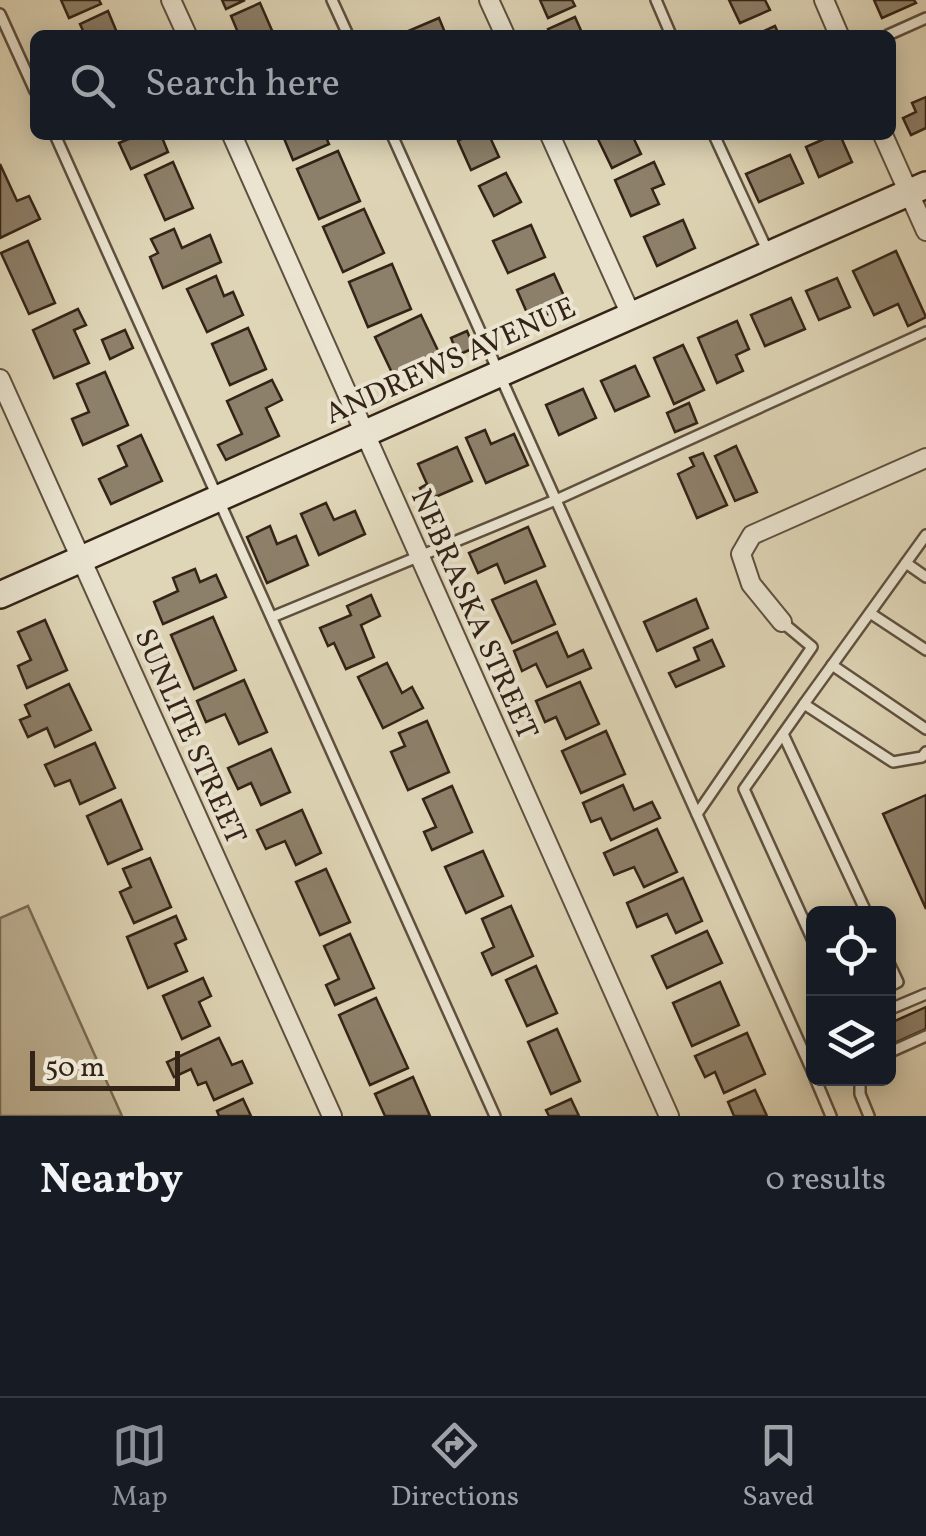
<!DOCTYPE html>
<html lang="en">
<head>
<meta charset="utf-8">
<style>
  body { margin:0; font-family:Vollkorn,serif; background:#242831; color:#f1f3f6 }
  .controls { position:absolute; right:30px; bottom:30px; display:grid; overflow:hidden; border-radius:15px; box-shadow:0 5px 25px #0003 }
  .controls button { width:90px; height:90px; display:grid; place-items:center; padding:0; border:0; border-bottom:2px solid #363941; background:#171b24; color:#f1f3f6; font:50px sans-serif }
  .scale { position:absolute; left:30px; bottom:25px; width:150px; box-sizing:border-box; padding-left:10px; border:5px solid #342317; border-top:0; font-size:28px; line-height:35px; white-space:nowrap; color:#342317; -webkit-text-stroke:8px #eae4d0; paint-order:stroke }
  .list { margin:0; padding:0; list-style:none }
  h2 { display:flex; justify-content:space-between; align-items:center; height:130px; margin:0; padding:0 40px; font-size:42px }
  h2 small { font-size:32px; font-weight:400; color:#9ea1a6 }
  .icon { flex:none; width:55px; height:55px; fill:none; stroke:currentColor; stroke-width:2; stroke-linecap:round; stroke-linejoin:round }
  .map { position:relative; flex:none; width:926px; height:1116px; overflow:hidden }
  .search { position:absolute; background:#171b24; box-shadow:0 5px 25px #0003; left:30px; right:30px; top:30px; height:110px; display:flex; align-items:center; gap:25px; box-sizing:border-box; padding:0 35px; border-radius:15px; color:#9ea1a6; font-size:38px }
  .sheet { height:280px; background:#171b24 }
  nav { display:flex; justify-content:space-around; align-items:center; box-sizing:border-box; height:140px; border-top:2px solid #363941; background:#171b24; font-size:28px; color:#9ea1a6 }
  nav a { display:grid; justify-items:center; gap:5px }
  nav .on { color:#8c9099 }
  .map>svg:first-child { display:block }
  .green { fill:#c2b89c; stroke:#7b6e5a; stroke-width:2.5 }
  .building { fill:#8d806a; stroke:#342317; stroke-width:2.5 }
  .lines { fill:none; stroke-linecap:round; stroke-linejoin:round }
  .lane-casing { stroke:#5f503f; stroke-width:14 }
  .street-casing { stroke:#5f503f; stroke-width:22 }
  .secondary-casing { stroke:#342317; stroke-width:30 }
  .lane { stroke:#eae4d0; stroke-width:9 }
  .street { stroke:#eae4d0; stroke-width:18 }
  .secondary { stroke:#eae4d0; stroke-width:25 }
  .labels { text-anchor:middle; stroke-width:8; stroke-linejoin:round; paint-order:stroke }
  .street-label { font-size:30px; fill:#342317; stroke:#eae4d0 }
</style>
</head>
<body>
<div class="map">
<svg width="926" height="1116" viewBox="0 0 926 1116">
  <rect width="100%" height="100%" fill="#dfd6b7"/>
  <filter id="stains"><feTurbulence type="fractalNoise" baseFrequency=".002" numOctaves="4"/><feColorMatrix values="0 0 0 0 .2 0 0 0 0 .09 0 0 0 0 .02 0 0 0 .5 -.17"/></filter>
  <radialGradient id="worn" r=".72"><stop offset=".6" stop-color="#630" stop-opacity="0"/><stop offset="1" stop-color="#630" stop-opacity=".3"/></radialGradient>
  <polygon class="green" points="28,906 122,1116 0,1116 0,918"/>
  <g class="building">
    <polygon points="61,0 99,0 101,4 69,18"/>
    <polygon points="222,0 245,0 226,9"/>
    <polygon points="540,0 572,0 575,6 548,18"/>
    <polygon points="729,0 765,0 770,10 740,23"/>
    <polygon points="874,0 914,0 916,3 882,18"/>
    <polygon points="260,3 274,35 239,35 231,16"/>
    <polygon points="108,11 118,35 85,35 80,24"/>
    <polygon points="575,17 583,35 551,35 548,29"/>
    <polygon points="439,18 446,35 407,35 406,32"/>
    <polygon points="775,26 779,35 755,35"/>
    <polygon points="926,97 926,128 911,135 903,118 916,112 912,103"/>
    <polygon points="138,135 161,135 168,152 131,169 119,143"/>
    <polygon points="325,135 329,144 293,160 283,136"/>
    <polygon points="489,135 499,157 471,170 458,141 469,135"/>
    <polygon points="596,135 632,135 641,154 612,168"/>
    <polygon points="833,135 840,135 852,162 819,177 806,147"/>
    <polygon points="338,151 360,201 319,219 297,169"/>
    <polygon points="790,155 803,183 759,202 746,174"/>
    <polygon points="173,162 193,208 165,220 145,175"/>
    <polygon points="654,162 664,184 652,189 659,204 631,216 615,180"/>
    <polygon points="0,164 17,201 29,196 40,219 0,238"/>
    <polygon points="506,173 521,202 494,216 479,186"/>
    <polygon points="364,209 384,253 343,272 323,227"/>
    <polygon points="683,220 695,248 657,266 644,237"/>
    <polygon points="531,225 545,257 508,273 493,241"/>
    <polygon points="174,229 182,248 210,235 221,262 163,288 150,257 158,253 151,239"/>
    <polygon points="28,241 55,303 29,314 1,253"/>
    <polygon points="896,251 926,317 908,326 898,304 874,315 853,271"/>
    <polygon points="392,264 411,309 368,327 349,282"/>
    <polygon points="554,274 568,305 531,322 517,290"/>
    <polygon points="216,276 224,296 233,292 243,315 207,332 187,289"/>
    <polygon points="837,278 850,307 819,320 806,291"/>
    <polygon points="791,298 805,329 765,346 751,315"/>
    <polygon points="78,309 86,325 74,330 89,363 54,378 33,330"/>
    <polygon points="421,315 441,357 395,379 375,337"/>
    <polygon points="737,321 749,349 736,355 743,371 717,383 698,338"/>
    <polygon points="248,328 266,369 230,385 212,344"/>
    <polygon points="125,330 133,348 110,359 102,340"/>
    <polygon points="467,331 474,348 458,355 451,338"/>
    <polygon points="683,345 704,390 674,404 654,358"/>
    <polygon points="635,366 649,396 615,411 601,381"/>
    <polygon points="105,372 128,425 83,445 72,419 89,412 77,384"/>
    <polygon points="272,380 282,400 266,408 279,436 226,460 218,445 242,434 227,401"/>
    <polygon points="583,389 596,418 559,435 546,405"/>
    <polygon points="689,403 697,423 675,432 667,413"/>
    <polygon points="485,430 491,444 514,434 528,465 486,483 466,438"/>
    <polygon points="141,435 162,481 111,504 99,479 127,466 118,446"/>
    <polygon points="736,446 757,492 735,501 715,456"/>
    <polygon points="457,447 472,481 426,501 420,488 427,484 418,464"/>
    <polygon points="703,453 727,505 697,518 678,474 694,466 690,458"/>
    <polygon points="326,503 334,520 355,511 365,534 319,555 301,514"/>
    <polygon points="270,526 277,544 296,536 308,565 267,583 247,537"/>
    <polygon points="528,527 545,566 505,583 497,564 478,573 469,553"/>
    <polygon points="195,569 200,582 216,575 226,597 163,624 154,602 178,591 173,578"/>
    <polygon points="536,581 555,624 512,643 492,600"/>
    <polygon points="371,595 380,616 361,625 374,657 346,669 334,643 328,646 320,628 351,615 347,606"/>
    <polygon points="696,599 708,628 657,651 644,622"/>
    <polygon points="213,617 236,670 194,689 171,635"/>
    <polygon points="45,620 67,670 27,688 18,666 31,660 18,632"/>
    <polygon points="557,632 568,657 583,650 591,668 547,687 536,664 522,671 514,651"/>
    <polygon points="712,640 724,666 676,687 669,673 699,660 694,648"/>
    <polygon points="387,663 402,693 412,687 423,708 383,728 358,677"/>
    <polygon points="244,680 267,732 239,744 225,714 206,722 197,701"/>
    <polygon points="580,682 599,724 566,739 556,717 545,722 536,701"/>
    <polygon points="69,684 91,730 55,747 47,728 28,737 20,720 30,716 25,705"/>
    <polygon points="427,721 449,772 408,790 391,752 405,746 399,733"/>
    <polygon points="606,731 625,774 581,793 562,751"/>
    <polygon points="95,743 115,788 80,804 70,780 55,786 45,765"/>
    <polygon points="271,749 290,792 261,805 251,783 238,789 228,768"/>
    <polygon points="623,785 634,810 652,802 660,818 611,840 601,818 591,822 583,803"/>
    <polygon points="452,786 472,832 432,850 424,832 436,827 423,799"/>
    <polygon points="926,795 926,909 883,814"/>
    <polygon points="121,800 142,849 108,864 87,816"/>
    <polygon points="302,810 321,853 296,865 285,841 266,849 257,830"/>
    <polygon points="657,829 677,872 644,887 634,867 614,875 604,853"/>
    <polygon points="483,851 503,896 466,913 445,867"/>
    <polygon points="150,858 171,907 134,923 120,892 131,887 123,869"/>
    <polygon points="326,869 350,922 320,935 296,882"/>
    <polygon points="683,878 702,921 676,933 667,914 637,927 627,903"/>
    <polygon points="511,906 533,956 492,975 482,953 494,947 482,919"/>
    <polygon points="176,916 186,939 175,944 187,971 148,988 127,937"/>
    <polygon points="707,931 722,963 667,988 652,956"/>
    <polygon points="350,934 374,988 335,1005 326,985 339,979 324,946"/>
    <polygon points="536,966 557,1013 527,1026 506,980"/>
    <polygon points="203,978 211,996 199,1002 210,1026 182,1039 163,996"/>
    <polygon points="720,982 739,1025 692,1046 673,1003"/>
    <polygon points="376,998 408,1068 370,1085 339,1015"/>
    <polygon points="926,1007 926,1029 888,1046 888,1024"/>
    <polygon points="557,1029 580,1081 551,1094 528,1042"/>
    <polygon points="747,1033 765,1074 724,1093 715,1072 705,1077 695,1056"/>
    <polygon points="219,1038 232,1065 242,1061 252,1083 214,1100 206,1082 198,1085 191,1069 174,1077 167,1062"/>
    <polygon points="413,1077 430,1116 385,1116 375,1094"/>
    <polygon points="755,1090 767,1116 734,1116 728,1102"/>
    <polygon points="243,1099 251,1116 219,1116 217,1111"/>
    <polygon points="571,1099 579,1116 549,1116 546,1110"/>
  </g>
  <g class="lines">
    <g class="lane-casing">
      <g id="lane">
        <polyline points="332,0 348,35"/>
        <polyline points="656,0 671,35"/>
        <polyline points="0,14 35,91"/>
        <polyline points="888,35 926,18"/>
        <polyline points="55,135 495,1116"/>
        <polyline points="392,135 814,1075"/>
        <polyline points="714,135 768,252"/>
        <polyline points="926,535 804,704 893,762 922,757 926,752"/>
        <polyline points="906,563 926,577"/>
        <polyline points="870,613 926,650"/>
        <polyline points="272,617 558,499 926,332"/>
        <polyline points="832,665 926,729"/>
        <polyline points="804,704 744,789 814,943"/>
        <polyline points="783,734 867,914"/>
        <polyline points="697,814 812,647 782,622"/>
        <polyline points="888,961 898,982 888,987"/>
        <polyline points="888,1010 926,994"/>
        <polyline points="888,1053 926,1036"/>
        <polyline points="815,1078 831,1116"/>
        <polyline points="860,1078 860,1094 869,1116"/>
      </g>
    </g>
    <g class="street-casing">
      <g id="street">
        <polyline points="171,0 187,35"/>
        <polyline points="489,0 505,35"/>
        <polyline points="824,0 839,35"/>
        <polyline points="232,135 669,1116"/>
        <polyline points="550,135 631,315"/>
        <polyline points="883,135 926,231"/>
        <polyline points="0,379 332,1116"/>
        <polyline points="782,622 751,584 741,554 752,535 926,458"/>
      </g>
    </g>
    <g class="secondary-casing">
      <polyline id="secondary" points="0,595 926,185"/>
    </g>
    <use href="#lane" class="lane"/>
    <use href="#street" class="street"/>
    <use href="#secondary" class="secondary"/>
  </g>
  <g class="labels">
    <g class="street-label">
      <text transform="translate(450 360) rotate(-24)" y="10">ANDREWS AVENUE</text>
      <text transform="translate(475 614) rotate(66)" y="10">NEBRASKA STREET</text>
      <text transform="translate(191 736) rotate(66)" y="10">SUNLITE STREET</text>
    </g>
  </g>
  <rect width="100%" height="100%" filter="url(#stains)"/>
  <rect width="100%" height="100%" fill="url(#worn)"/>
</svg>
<div class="controls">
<button><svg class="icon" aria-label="locate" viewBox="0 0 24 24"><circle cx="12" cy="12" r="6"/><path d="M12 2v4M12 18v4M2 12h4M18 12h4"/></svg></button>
<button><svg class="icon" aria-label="layers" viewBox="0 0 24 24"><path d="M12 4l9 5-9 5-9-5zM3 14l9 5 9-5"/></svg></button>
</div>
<div class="scale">50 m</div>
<div class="search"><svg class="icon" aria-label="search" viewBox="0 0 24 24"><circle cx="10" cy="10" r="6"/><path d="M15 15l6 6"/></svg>Search here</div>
</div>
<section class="sheet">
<h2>Nearby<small>0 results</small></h2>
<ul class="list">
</ul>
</section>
<nav>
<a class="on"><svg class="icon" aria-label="map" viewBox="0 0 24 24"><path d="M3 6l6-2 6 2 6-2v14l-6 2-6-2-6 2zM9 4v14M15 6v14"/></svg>Map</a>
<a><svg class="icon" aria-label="directions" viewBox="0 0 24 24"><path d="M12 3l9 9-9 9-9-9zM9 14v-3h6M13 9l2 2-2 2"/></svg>Directions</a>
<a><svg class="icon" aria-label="saved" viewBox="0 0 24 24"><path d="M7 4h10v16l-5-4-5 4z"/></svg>Saved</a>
</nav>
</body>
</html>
